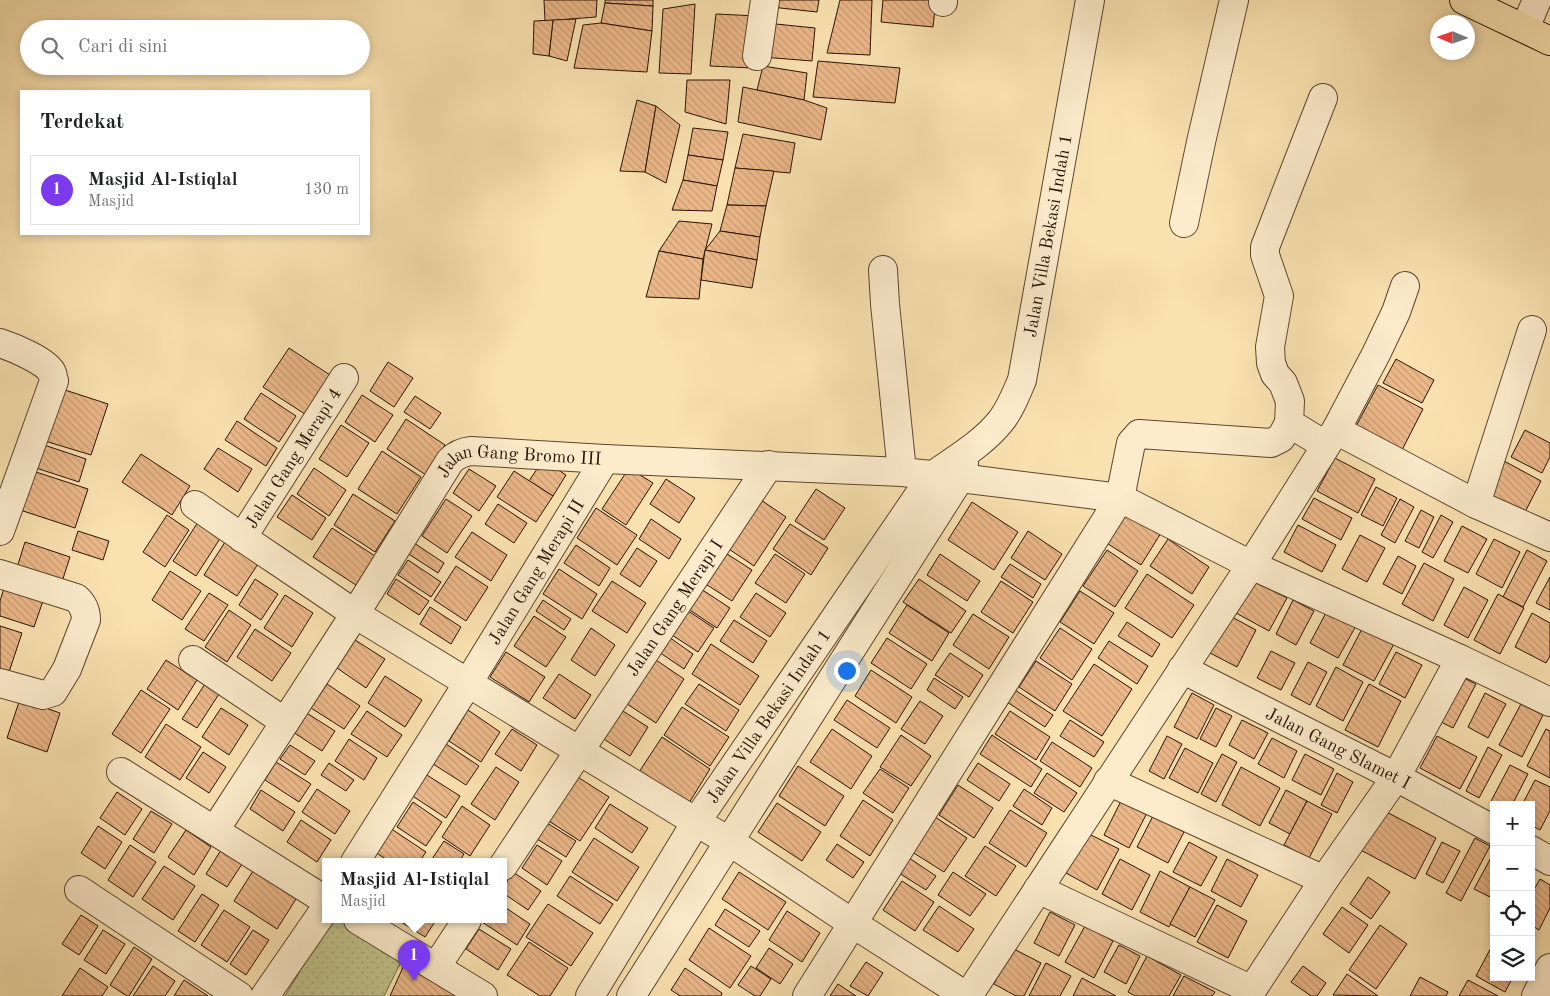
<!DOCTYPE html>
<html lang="id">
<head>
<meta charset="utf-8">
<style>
  body { margin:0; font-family:"Old Standard TT",serif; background:#f6f6f6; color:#202124 }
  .controls { position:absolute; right:15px; bottom:15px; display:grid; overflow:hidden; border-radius:0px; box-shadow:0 2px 8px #0003 }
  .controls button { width:45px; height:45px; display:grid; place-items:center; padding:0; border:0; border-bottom:1px solid #e0e0e0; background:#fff; color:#202124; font:25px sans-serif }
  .compass { position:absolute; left:1430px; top:15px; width:45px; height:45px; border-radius:50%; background:#fff; box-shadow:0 2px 8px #0003; rotate:272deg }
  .you { position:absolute; left:846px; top:670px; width:18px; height:18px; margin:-12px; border:4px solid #fff; border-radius:50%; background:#1a73e8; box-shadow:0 0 0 8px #1a73e833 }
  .badge { display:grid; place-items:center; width:32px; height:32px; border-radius:50%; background:#7c3aed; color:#fff; font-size:16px; font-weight:700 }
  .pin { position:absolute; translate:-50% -41px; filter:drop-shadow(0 1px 2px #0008) }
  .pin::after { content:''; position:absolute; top:26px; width:18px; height:15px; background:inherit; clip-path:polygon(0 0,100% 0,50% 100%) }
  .popup { position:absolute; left:322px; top:858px; width:185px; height:65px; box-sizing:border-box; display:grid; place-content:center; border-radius:0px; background:#fff; filter:drop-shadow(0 1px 4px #0005); font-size:16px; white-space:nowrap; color:#757577 }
  .popup b { font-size:19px; color:#202124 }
  .popup::after { content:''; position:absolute; left:50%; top:100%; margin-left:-10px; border:10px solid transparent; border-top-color:#fff }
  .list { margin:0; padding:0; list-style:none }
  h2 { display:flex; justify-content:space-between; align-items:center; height:65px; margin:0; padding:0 20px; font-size:21px }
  h2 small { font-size:16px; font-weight:400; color:#757577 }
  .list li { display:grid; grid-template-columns:32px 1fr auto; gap:15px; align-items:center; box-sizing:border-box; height:70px; margin:0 10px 10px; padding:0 10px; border:1px solid #e0e0e0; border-radius:0px }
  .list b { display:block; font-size:19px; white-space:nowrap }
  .list p { margin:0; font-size:16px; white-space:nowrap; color:#757577 }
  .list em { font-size:16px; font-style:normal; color:#757577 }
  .icon { flex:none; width:28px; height:28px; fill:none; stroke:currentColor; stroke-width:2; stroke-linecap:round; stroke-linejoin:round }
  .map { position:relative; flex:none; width:1550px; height:996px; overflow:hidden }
  .search { position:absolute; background:#fff; box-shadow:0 2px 8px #0003; left:20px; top:20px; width:350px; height:55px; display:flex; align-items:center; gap:12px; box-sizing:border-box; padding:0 18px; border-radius:28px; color:#757577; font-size:19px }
  .panel { position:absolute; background:#fff; box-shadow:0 2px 8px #0003; left:20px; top:90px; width:350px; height:145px; border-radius:0px }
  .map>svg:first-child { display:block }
  .park { fill:url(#park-dots); stroke:#746a48 }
  .building { fill:url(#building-back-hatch); stroke:#281206 }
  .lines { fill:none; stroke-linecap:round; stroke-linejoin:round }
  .minor-casing { stroke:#5c4630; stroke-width:30 }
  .major-casing { stroke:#281206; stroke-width:30 }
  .minor { stroke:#fceccc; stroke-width:28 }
  .major { stroke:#fae2b0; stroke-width:28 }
  .labels { text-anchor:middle; stroke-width:4; stroke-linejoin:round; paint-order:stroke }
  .street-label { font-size:18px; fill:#281206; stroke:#fceccc }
</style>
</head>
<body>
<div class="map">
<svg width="1550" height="996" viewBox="0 0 1550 996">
  <defs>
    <pattern id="park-dots" width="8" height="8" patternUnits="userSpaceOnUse" patternTransform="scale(1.25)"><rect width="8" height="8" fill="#bfc38b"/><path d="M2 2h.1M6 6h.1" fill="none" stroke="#a4a676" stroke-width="1.8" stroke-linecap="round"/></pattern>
    <pattern id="building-back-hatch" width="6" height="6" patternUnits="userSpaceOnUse" patternTransform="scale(1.25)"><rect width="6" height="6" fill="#ecb889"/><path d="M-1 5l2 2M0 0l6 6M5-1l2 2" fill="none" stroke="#ca9d75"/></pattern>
  </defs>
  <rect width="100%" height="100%" fill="#fae2b0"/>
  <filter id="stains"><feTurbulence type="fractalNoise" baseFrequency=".004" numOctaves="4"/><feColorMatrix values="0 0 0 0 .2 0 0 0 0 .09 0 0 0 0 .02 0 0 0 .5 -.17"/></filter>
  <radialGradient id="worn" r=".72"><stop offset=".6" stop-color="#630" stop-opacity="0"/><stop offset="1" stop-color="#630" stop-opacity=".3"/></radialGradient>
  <polygon class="park" points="331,920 343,920 402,960 384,996 285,996"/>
  <g class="building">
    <polygon points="544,0 597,0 596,17 545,21"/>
    <polygon points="605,0 653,0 653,6 605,3"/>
    <polygon points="772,0 819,0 817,12 771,7"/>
    <polygon points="840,0 872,0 870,55 827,53"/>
    <polygon points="883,0 936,0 933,27 881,22"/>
    <polygon points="605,3 653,6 652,31 601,23"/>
    <polygon points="695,4 691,74 659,73 663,9"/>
    <polygon points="716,14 758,16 752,68 710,66"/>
    <polygon points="576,19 567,61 549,56 553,20"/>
    <polygon points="553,20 549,56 533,54 534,21"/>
    <polygon points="601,23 652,31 647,72 574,68 583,25"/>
    <polygon points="766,23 815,28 812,61 763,57"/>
    <polygon points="818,61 900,68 895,103 813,97"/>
    <polygon points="763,66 807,73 804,100 757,90"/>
    <polygon points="687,80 730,80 726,124 685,112"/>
    <polygon points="743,87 804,100 827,108 821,140 738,122"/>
    <polygon points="637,100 656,106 645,172 620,171"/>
    <polygon points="656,106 680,125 666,183 645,172"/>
    <polygon points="693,128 728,132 723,160 688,155"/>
    <polygon points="743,134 795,143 790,173 735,168"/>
    <polygon points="688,155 723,160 717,186 683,180"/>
    <polygon points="735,168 774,171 766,206 727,205"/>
    <polygon points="683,180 717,186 712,211 672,210"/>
    <polygon points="727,205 766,206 760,237 720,231"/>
    <polygon points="679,221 712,224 703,259 659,251"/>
    <polygon points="720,231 760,237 757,260 705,250"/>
    <polygon points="705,250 757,260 752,288 701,280"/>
    <polygon points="659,251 703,259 699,299 646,297"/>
    <polygon points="289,348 333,377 308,416 263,387"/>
    <polygon points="1396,359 1434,380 1422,403 1383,383"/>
    <polygon points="388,362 413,378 394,407 370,391"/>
    <polygon points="1378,385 1423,409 1401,452 1355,428"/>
    <polygon points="62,389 108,404 91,455 45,441"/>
    <polygon points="261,393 296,416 279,442 244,419"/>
    <polygon points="362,395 393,415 375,442 345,422"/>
    <polygon points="415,396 441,413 430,429 404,412"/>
    <polygon points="406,419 445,445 426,475 387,449"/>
    <polygon points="237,421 277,448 266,466 225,440"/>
    <polygon points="341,425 369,443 347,477 319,459"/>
    <polygon points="1525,430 1550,443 1550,457 1542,473 1511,457"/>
    <polygon points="44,445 86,459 79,482 36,468"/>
    <polygon points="218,448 252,469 238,492 204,469"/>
    <polygon points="382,451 421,477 397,514 358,489"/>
    <polygon points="141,454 190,486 172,515 122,482"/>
    <polygon points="1335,458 1375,479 1358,513 1317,491"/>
    <polygon points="543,460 566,475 553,496 529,481"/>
    <polygon points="1504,461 1541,481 1524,514 1487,494"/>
    <polygon points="314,468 346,490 329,516 297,494"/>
    <polygon points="629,468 653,483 626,525 602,509"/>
    <polygon points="469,469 496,486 479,511 453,493"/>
    <polygon points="33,471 88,489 75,528 20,510"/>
    <polygon points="514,471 553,496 536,522 497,497"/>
    <polygon points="666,479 695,498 679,523 650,504"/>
    <polygon points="1376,487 1397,498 1383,526 1361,515"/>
    <polygon points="816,489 845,508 824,540 795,521"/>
    <polygon points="353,494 395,521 375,552 334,525"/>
    <polygon points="292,495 326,518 312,540 277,517"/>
    <polygon points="758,498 786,517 754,566 726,547"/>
    <polygon points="1314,498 1352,518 1341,540 1302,519"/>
    <polygon points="446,499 472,516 447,553 422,536"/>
    <polygon points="1400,499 1414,507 1395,543 1381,535"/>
    <polygon points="972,502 1018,532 994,570 948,540"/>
    <polygon points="498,504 527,523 514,543 485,524"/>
    <polygon points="596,508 637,535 617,565 577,538"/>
    <polygon points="1122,508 1161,533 1141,565 1102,540"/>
    <polygon points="1421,510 1434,517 1419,548 1405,541"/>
    <polygon points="167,515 189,530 165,567 143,552"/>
    <polygon points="1441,515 1453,522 1433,558 1422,552"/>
    <polygon points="651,519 681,539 669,559 639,539"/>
    <polygon points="198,522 221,537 196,576 173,561"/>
    <polygon points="790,524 828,548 811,575 773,549"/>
    <polygon points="1298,525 1336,545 1322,572 1284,552"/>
    <polygon points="1462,526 1487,539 1468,573 1444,561"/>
    <polygon points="332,528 375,556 356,585 313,557"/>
    <polygon points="78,531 109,541 103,560 72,550"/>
    <polygon points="1028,531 1062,554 1045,580 1011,558"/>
    <polygon points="472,532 507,555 491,581 455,557"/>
    <polygon points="1360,535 1385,548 1367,582 1342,569"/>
    <polygon points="1168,539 1209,567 1192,594 1150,566"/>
    <polygon points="1494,539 1520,552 1502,588 1476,574"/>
    <polygon points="25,542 70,557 60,588 15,574"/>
    <polygon points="225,542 258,564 237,596 204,575"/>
    <polygon points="414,543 444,563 438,573 407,553"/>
    <polygon points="576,545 610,568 599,586 564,563"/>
    <polygon points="637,548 657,561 640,587 620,574"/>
    <polygon points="721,550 752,570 732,601 701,581"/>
    <polygon points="1107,550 1138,571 1115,607 1083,586"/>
    <polygon points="1527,550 1547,561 1523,607 1503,597"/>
    <polygon points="775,554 805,574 786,603 755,583"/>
    <polygon points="940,554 980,581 967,601 927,575"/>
    <polygon points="1398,556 1416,566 1402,594 1383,584"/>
    <polygon points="408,560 441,582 431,597 398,575"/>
    <polygon points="1424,563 1454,579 1433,621 1402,604"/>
    <polygon points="1010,564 1041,584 1033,598 1001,577"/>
    <polygon points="456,566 488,587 466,621 434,600"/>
    <polygon points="559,569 597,594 582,619 543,594"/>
    <polygon points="170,571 201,591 182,620 152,600"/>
    <polygon points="1147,574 1194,605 1172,638 1125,608"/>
    <polygon points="1550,577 1550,610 1536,603"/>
    <polygon points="255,579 278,594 261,620 239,605"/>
    <polygon points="396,579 429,601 419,615 387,594"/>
    <polygon points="919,579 966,611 951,633 903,602"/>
    <polygon points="612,581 646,603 627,633 592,611"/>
    <polygon points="1001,581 1033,602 1013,633 981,612"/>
    <polygon points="1253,581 1287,598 1269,631 1236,613"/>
    <polygon points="5,585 44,598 34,627 0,616 0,601"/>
    <polygon points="698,587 730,608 717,628 685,607"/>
    <polygon points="1464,587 1488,600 1468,638 1444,625"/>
    <polygon points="1080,591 1114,613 1094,644 1060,622"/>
    <polygon points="209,593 228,605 204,641 185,629"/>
    <polygon points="756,593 786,613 770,637 740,617"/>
    <polygon points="1498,594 1524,608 1500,654 1474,640"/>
    <polygon points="285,595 313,613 292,647 264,628"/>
    <polygon points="543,600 571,619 564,630 536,611"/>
    <polygon points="1293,600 1314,611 1296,645 1276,634"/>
    <polygon points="907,605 949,633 932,661 889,633"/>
    <polygon points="430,607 461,627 451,644 420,624"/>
    <polygon points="685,609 714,628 698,652 669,633"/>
    <polygon points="1328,609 1357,624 1338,658 1310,643"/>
    <polygon points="229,610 251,625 227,662 205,647"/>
    <polygon points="1532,613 1550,623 1550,656 1546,663 1515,647"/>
    <polygon points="973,614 1009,637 989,669 953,645"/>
    <polygon points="534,616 566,637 546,667 514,646"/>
    <polygon points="1230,616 1256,630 1237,667 1210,653"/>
    <polygon points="734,620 767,641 753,663 720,641"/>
    <polygon points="1127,622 1160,644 1152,657 1118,636"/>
    <polygon points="1364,625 1395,642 1374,681 1343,665"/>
    <polygon points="0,626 22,633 8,675 0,672"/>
    <polygon points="591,628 615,645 595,676 571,660"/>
    <polygon points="1060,628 1092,649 1072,680 1040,658"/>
    <polygon points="255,629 291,653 272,681 237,657"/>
    <polygon points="666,635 693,654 684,669 656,650"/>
    <polygon points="887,638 927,664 911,689 871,663"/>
    <polygon points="355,640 385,659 366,688 337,668"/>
    <polygon points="1109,641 1148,666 1137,684 1098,658"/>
    <polygon points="711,644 759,676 740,705 692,674"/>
    <polygon points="1271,651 1295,663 1281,690 1257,678"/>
    <polygon points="506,652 545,677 529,702 490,677"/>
    <polygon points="1396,652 1422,665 1405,698 1379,684"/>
    <polygon points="950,653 983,675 969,697 935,675"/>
    <polygon points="653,658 684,679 656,723 624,702"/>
    <polygon points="166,660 197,680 178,710 147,689"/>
    <polygon points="1036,661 1072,684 1055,711 1019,687"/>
    <polygon points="1308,662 1327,672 1310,705 1291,695"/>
    <polygon points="1094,664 1132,689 1102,736 1063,711"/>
    <polygon points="1336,667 1363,682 1343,721 1316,706"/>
    <polygon points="871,670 912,697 896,723 855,696"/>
    <polygon points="559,674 591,695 575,719 543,698"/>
    <polygon points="385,676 422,700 405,727 368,703"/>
    <polygon points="1462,677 1476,684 1453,728 1439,721"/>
    <polygon points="934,678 963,697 955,709 927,690"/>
    <polygon points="205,684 219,694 197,728 182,719"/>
    <polygon points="327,684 360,706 344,729 311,708"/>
    <polygon points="699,684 739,710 726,731 685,704"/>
    <polygon points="1369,684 1401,701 1378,747 1345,730"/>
    <polygon points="141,690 170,709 141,753 112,734"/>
    <polygon points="1015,690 1053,715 1045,727 1007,702"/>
    <polygon points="1192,693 1214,705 1197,739 1174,727"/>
    <polygon points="1485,693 1506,704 1488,738 1468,727"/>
    <polygon points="20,699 60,713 47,752 7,738"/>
    <polygon points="847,700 890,728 877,748 834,720"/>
    <polygon points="920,701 943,716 925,744 901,729"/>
    <polygon points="1521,704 1543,715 1522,757 1499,745"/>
    <polygon points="615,706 648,727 630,756 596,734"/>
    <polygon points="682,707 729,737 710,766 664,735"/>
    <polygon points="221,708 248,725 229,755 202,737"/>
    <polygon points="1216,708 1232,716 1216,747 1200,739"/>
    <polygon points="468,710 500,732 481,762 449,741"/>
    <polygon points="367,711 402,735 387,757 351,734"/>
    <polygon points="1010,711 1050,737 1036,760 995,734"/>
    <polygon points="305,712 335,731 322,751 293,732"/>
    <polygon points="1070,720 1104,742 1094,757 1060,736"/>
    <polygon points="1242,720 1268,733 1254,759 1229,745"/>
    <polygon points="166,724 201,747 180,780 145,757"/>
    <polygon points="512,729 537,745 521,771 495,754"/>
    <polygon points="832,729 872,756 851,789 810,762"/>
    <polygon points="1546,729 1550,731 1550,778 1527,766"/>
    <polygon points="901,735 931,756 911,786 880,767"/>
    <polygon points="992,735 1042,769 1031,787 980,754"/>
    <polygon points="1167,736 1182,744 1164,779 1149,771"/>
    <polygon points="1437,736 1477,757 1460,789 1420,768"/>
    <polygon points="662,737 710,769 689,803 639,772"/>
    <polygon points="1272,738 1297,751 1284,778 1258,764"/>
    <polygon points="349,739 377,758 364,780 335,761"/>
    <polygon points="443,742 479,766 466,785 430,762"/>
    <polygon points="1052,742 1092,768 1080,787 1040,761"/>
    <polygon points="290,745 315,761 305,775 280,759"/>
    <polygon points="1488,747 1502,755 1479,798 1466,791"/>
    <polygon points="1185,748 1213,763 1198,793 1169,778"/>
    <polygon points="203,752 226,767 209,793 186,778"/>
    <polygon points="1222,754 1237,762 1216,802 1201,794"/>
    <polygon points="1305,754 1334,769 1321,795 1292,780"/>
    <polygon points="276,762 311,784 299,802 265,780"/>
    <polygon points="329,763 354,780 346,791 321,775"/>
    <polygon points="978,763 1010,784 999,801 967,780"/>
    <polygon points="1510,765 1528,774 1512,805 1494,805 1490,803"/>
    <polygon points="798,766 844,796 825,826 779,796"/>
    <polygon points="496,767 519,782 495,820 471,804"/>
    <polygon points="1241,767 1280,788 1260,826 1222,805"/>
    <polygon points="880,769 909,788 893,813 863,793"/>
    <polygon points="422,772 460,796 446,818 408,793"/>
    <polygon points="1047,773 1077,793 1064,812 1034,793"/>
    <polygon points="1337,773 1353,782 1337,813 1321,805"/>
    <polygon points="573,774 609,797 580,841 544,818"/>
    <polygon points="1535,780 1550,787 1550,811 1540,830 1531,825 1531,805 1522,805"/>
    <polygon points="958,785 993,808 974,838 939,815"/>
    <polygon points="317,789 350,811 335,834 302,812"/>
    <polygon points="1024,789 1052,808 1042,825 1013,806"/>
    <polygon points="261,790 295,812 283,831 250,809"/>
    <polygon points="1286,790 1307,801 1290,834 1269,823"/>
    <polygon points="117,792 142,809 125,835 100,818"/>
    <polygon points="1123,797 1148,811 1129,848 1104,835"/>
    <polygon points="863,800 893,820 870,856 840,836"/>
    <polygon points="1307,801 1332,814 1309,858 1284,845"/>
    <polygon points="413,802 442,822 426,846 397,827"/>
    <polygon points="777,803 821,832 802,861 758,832"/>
    <polygon points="610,804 648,828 632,853 595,828"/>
    <polygon points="462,806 490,825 470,856 442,837"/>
    <polygon points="1379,808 1436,838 1415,879 1357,848"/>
    <polygon points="1010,810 1047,833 1026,867 989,843"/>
    <polygon points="151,811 172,824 154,853 133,839"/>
    <polygon points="932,815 967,838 944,872 909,850"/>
    <polygon points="1153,816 1184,832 1168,863 1137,847"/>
    <polygon points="301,820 331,840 317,862 287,842"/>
    <polygon points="547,823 576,841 566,857 537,839"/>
    <polygon points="98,826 122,842 105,869 81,853"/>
    <polygon points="390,828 426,852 419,862 390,862 375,852"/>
    <polygon points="186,830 211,847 194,875 168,857"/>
    <polygon points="1087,833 1119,849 1097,890 1066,873"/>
    <polygon points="594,838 639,867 617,901 572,872"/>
    <polygon points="1475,838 1490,846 1461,901 1446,893"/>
    <polygon points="444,841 464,854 459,862 430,862"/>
    <polygon points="1189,842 1217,857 1201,886 1173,872"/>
    <polygon points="1442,842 1460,851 1443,883 1426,874"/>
    <polygon points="837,844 864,862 853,878 826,860"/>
    <polygon points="130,845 156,862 133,897 108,880"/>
    <polygon points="537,845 562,861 547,885 522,868"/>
    <polygon points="985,846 1016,866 996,896 965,876"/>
    <polygon points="221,850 242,864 227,887 206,874"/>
    <polygon points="1494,852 1494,899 1474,889"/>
    <polygon points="909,858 936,876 926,890 899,873"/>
    <polygon points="1120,859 1150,875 1132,910 1102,894"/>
    <polygon points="1227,859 1258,875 1241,907 1211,891"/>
    <polygon points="164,866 195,886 173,920 142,899"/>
    <polygon points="253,871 296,899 277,929 234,901"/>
    <polygon points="1160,871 1190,887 1169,927 1140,912"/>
    <polygon points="513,872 541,891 528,910 503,893 503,888"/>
    <polygon points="739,872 786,902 768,930 722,899"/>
    <polygon points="953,872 986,894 970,916 938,895"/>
    <polygon points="570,876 613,904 600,924 557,896"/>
    <polygon points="1368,877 1390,892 1371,919 1350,904"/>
    <polygon points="1540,879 1550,885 1550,908 1539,930 1531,925 1531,895"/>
    <polygon points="902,881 934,902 915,931 883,910"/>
    <polygon points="1190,887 1215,900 1195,937 1170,924"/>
    <polygon points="202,894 219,905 195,942 178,931"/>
    <polygon points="548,904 593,933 571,966 526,937"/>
    <polygon points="1217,905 1247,921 1228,958 1197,942"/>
    <polygon points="503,906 530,924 517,945 482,922 483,920 503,920"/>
    <polygon points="939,906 974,929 958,952 923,930"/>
    <polygon points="1342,907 1368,925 1349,953 1323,934"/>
    <polygon points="725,909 760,931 749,947 715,925"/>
    <polygon points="224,910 250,927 227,962 201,945"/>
    <polygon points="787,911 820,933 802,962 769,940"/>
    <polygon points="1050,912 1075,925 1059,956 1034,943"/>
    <polygon points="81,915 98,926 79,955 62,944"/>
    <polygon points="398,920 436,920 425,937"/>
    <polygon points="1380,925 1407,944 1376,989 1349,970"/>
    <polygon points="1085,926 1113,941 1094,978 1065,962"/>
    <polygon points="709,928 751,956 730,988 689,960"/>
    <polygon points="479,929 511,949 498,970 466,949"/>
    <polygon points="103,930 125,944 106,974 84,960"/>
    <polygon points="253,930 269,940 246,975 230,964"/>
    <polygon points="529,942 568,968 550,996 540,996 507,975"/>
    <polygon points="1494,942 1494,977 1513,977 1505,992 1476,976"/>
    <polygon points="1119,945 1140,956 1126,984 1104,972"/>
    <polygon points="134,947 152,959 129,996 127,996 110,985"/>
    <polygon points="769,948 793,964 780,984 756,968"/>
    <polygon points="1012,948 1041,963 1024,996 1016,996 994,984"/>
    <polygon points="1147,956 1181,975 1169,996 1135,996 1128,992"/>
    <polygon points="866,962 883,973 868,996 850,986"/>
    <polygon points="1046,963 1071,976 1060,996 1029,996"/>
    <polygon points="404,965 458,996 390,996"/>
    <polygon points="153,966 175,981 165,996 133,996"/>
    <polygon points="751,966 771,979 760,996 755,996 738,985"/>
    <polygon points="1303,966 1326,983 1317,996 1311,996 1291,982"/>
    <polygon points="80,968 108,987 102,996 62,996"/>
    <polygon points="685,968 722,993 721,996 680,996 671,990"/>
    <polygon points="1347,974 1378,996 1333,995"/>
    <polygon points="1184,976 1215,992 1212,996 1173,996"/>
    <polygon points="1420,977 1448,992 1446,996 1410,996"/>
    <polygon points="1082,978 1116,996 1073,996"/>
    <polygon points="184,980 208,996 174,996"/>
    <polygon points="1468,980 1498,996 1459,996"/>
    <polygon points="838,984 856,996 830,996"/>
  </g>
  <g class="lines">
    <g class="minor-casing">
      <g id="minor">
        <polyline points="943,2 943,0"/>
        <polyline points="1525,28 1537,0"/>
        <polyline points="757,56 765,0"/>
        <polyline points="1323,98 1265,247 1265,255 1279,296 1270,347 1271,363 1275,374 1283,383 1290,401 1289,423 1325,445"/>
        <polyline points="1184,223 1201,142 1234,0"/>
        <polyline points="883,270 885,304 902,472"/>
        <path d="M0 343C12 347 47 361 52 373 53 375 53 379 54 381L0 531"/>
        <polyline points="1336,430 1476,504 1550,537"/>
        <polyline points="1476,504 1532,330"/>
        <path d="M195 505C248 542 302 577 355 614L696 822 729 841 852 923 966 996"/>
        <path id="s1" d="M242 538 344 378"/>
        <path d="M0 574 76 598C83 604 86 611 86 620L67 669 53 692 43 695 0 683"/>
        <polyline points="193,660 285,722"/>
        <path id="s2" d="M1182 669 1396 777 1494 830"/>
        <polyline points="121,772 325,900"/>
        <polyline points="1108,781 1324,880"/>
        <path id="s3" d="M215 830 355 614 450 461C456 455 462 452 471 451L605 459 902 472 960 478 1120 498 1251 565 1460 659 1550 702"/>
        <polyline points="1531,850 1550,861"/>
        <path id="s4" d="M355 862 468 683 605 459"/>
        <path id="s5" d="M503 866 769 465"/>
        <polyline points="1038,889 1252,990"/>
        <polyline points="79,890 239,996"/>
        <polyline points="358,920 483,996"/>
        <polyline points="436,967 467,920"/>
        <polyline points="265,996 325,909"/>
        <path id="s6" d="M590 996 696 822 932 476C956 459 982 444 1000 422 1010 410 1016 394 1022 380L1090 0"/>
        <polyline points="631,996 960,478 964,463"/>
        <polyline points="807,996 1120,498 1131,443 1139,434 1271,443 1281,438 1289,423"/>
        <polyline points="968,996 1251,565 1336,430 1376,354 1396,312 1405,286"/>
        <polyline points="1248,996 1324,880 1396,777 1460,659"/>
        <polyline points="1536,996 1550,968"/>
      </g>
    </g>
    <g class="major-casing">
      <polyline id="major" points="1464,0 1550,41"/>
    </g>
    <use href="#minor" class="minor"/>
    <use href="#major" class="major"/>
  </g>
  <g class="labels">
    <g class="street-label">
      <text dy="6" stroke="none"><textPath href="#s6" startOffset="904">Jalan Villa Bekasi Indah 1</textPath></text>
      <text dy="6" stroke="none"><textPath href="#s1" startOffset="95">Jalan Gang Merapi 4</textPath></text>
      <text dy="6" stroke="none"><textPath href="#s3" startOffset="506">Jalan Gang Bromo III</textPath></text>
      <text dy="6" stroke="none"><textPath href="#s4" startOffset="342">Jalan Gang Merapi II</textPath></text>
      <text dy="6" stroke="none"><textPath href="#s5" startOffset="310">Jalan Gang Merapi I</textPath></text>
      <text dy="6" stroke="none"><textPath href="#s6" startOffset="332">Jalan Villa Bekasi Indah 1</textPath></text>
      <text dy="6" stroke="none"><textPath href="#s2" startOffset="175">Jalan Gang Slamet I</textPath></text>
    </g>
  </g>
  <rect width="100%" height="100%" filter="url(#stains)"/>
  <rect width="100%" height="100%" fill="url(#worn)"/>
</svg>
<div class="controls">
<button>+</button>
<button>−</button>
<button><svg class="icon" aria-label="locate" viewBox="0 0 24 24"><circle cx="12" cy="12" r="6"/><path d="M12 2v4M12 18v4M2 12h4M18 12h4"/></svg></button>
<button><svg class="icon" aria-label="layers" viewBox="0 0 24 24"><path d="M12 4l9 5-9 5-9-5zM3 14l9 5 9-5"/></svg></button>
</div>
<svg class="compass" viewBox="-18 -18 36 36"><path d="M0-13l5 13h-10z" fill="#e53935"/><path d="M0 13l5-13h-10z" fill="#757577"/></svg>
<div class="you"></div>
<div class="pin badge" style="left:414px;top:981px">1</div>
<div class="popup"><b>Masjid Al-Istiqlal</b>Masjid</div>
<div class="search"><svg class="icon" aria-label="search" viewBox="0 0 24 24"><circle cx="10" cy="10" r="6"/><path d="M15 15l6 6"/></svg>Cari di sini</div>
<section class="panel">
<h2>Terdekat<small></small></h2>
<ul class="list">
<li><span class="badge">1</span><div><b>Masjid Al-Istiqlal</b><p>Masjid</p></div><em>130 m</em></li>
</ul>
</section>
</div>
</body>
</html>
